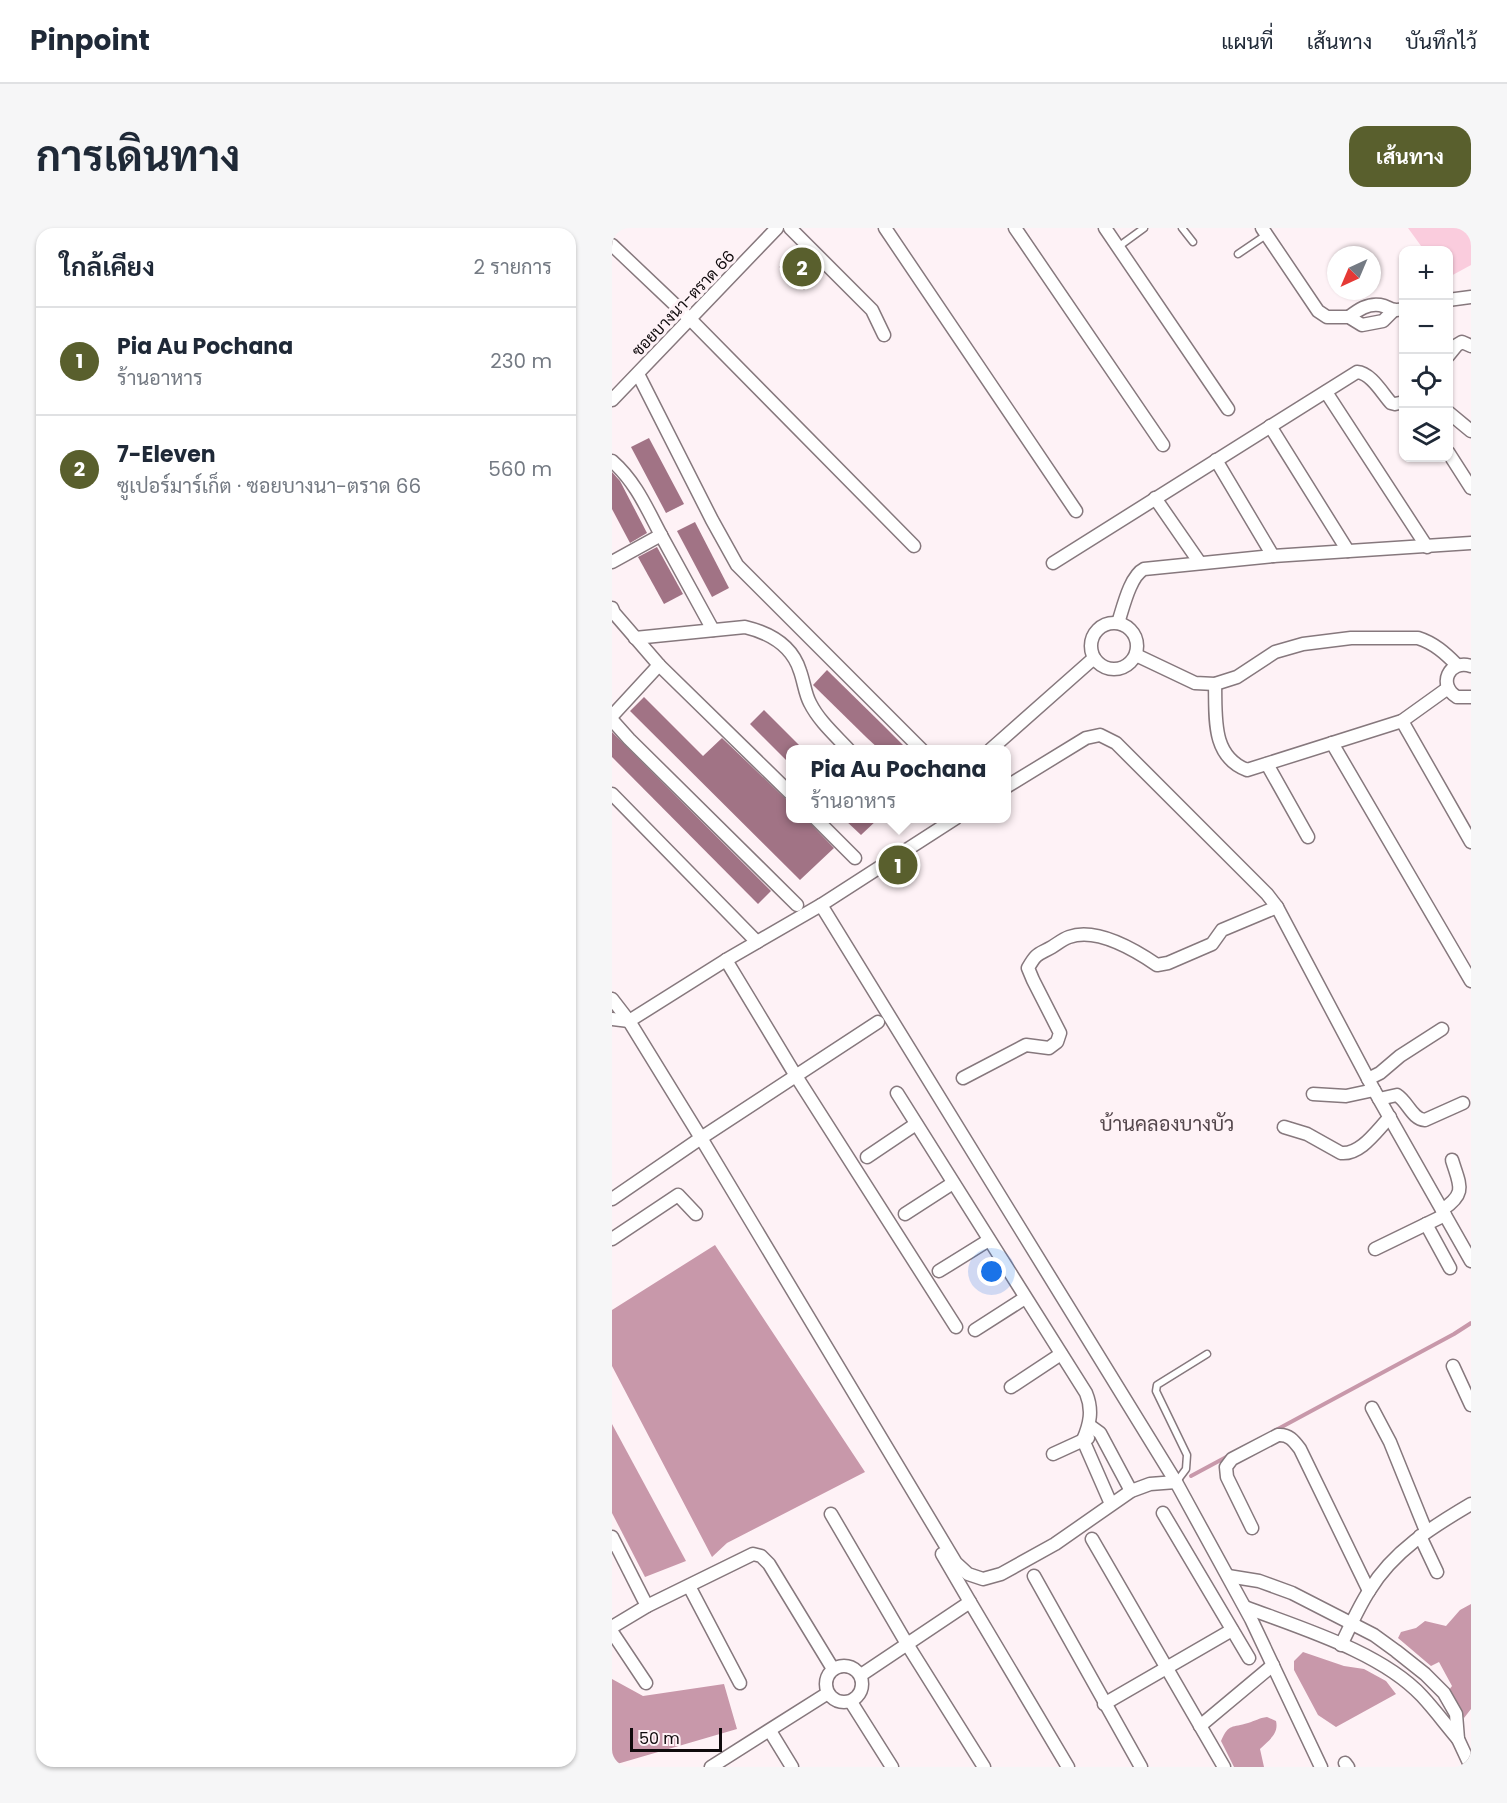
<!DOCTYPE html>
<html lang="th">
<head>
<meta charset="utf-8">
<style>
  body { margin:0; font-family:Poppins,Sarabun,sans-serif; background:#f6f6f7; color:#1f2937 }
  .controls { position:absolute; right:18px; top:18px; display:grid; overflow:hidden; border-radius:12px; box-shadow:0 2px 4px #0004 }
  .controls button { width:54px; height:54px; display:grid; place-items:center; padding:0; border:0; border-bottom:2px solid #e0e1e3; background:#fff; color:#1f2937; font:30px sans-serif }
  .compass { position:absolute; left:715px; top:18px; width:54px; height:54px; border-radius:50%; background:#fff; box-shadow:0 2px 4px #0004; rotate:224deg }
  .scale { position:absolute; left:18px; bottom:15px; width:92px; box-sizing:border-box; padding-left:6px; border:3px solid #0f0a0c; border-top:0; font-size:16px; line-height:21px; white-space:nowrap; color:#0f0a0c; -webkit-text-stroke:4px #fef2f6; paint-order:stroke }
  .you { position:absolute; left:380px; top:1044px; width:21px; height:21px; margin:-15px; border:4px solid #fff; border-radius:50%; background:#1a73e8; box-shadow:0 0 0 9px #1a73e833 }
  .badge { display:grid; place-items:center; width:39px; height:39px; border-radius:50%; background:#595f2d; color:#fff; font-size:20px; font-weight:700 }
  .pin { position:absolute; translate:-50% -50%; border:3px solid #fff; box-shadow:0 2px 6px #0006 }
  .popup { position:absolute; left:174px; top:517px; width:225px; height:78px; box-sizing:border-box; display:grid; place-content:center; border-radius:12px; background:#fff; filter:drop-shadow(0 2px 4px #0005); font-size:20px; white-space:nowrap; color:#747a83 }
  .popup b { font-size:22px; color:#1f2937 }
  .popup::after { content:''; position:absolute; left:50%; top:100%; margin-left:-12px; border:12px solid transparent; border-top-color:#fff }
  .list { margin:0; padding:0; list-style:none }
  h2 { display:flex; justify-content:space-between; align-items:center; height:78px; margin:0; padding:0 24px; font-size:26px }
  h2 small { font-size:20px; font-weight:400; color:#747a83 }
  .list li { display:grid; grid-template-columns:39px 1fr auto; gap:18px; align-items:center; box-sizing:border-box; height:108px; padding:0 24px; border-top:2px solid #e0e1e3 }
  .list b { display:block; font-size:22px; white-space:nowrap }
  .list p { margin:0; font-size:20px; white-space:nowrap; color:#747a83 }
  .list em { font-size:20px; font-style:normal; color:#747a83 }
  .icon { flex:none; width:33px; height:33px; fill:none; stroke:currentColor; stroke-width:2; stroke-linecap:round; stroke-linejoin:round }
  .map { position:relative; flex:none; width:859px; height:1539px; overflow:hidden; border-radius:18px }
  header { display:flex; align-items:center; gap:36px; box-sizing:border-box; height:84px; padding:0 30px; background:#fff; border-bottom:2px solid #e0e1e3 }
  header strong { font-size:28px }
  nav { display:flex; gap:33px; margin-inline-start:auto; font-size:21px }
  .intro { display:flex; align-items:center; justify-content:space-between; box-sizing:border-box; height:144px; padding:0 36px }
  h1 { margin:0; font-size:42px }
  .button { padding:15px 27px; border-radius:18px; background:#595f2d; color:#fff; font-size:21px; font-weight:700 }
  main { display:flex; gap:36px; padding:0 36px }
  aside { flex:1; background:#fff; border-radius:18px; box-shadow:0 2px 4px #0004 }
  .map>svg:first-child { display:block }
  .green { fill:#faccdd }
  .water { fill:#c898aa }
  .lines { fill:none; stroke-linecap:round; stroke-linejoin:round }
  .stream { stroke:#c898aa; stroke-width:4 }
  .building { fill:#a17385 }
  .service-casing { stroke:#86787d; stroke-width:9 }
  .minor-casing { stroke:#86787d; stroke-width:15 }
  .service { stroke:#fff; stroke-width:6 }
  .minor { stroke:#fff; stroke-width:12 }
  .labels { text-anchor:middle; stroke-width:6; stroke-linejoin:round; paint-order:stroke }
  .street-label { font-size:16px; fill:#0f0a0c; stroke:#fef2f6 }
  .quarter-label { font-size:20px; fill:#54474c; stroke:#fef2f6 }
</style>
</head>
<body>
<header>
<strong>Pinpoint</strong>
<nav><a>แผนที่</a><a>เส้นทาง</a><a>บันทึกไว้</a></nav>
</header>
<div class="intro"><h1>การเดินทาง</h1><a class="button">เส้นทาง</a></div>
<main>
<aside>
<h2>ใกล้เคียง<small>2 รายการ</small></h2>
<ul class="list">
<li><span class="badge">1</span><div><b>Pia Au Pochana</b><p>ร้านอาหาร</p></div><em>230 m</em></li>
<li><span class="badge">2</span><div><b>7-Eleven</b><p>ซูเปอร์มาร์เก็ต · ซอยบางนา-ตราด 66</p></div><em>560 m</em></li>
</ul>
</aside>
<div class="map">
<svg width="859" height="1539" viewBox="0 0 859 1539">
  <rect width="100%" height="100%" fill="#fef2f6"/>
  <polygon class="green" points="796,0 859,0 859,37 837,49 836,22 812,22"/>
  <g class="water">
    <polygon points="103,1017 253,1244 115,1315 100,1329 0,1138 0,1082"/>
    <polygon points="0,1196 74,1333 33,1349 0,1285"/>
    <polygon points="859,1376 859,1481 852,1490 837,1462 840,1458 827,1434 819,1438 786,1410 789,1404 804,1400 813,1393 834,1398 848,1382"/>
    <polygon points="691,1424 732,1438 752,1441 774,1453 784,1466 724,1499 706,1487 682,1442 682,1433"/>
    <polygon points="0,1451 31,1468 112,1456 125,1501 5,1536 0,1533"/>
    <path d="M655 1489 664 1493C667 1506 657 1512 648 1521L652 1539H622L609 1513C617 1495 620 1500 636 1495 643 1493 647 1490 655 1489Z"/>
  </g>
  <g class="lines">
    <g class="stream">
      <polyline points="664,1202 842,1106 859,1095"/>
      <polyline points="579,1248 618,1227"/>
    </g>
  </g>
  <g class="building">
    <polygon points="186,19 210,43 192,62 167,39"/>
    <polygon points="37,210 72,276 54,285 19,219"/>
    <polygon points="0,244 8,253 35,305 18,315 0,281"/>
    <polygon points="83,294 117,360 100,369 65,303"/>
    <polygon points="45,319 71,366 52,376 26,329"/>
    <polygon points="215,442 271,497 296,522 268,522 254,509 201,457"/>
    <polygon points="32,469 91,528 110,510 178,575 178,591 194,591 222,620 188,652 18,483"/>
    <polygon points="152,482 192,522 178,522 178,536 138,496"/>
    <polygon points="0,504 159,663 146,676 0,529"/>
    <polygon points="232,591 266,591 249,607"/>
  </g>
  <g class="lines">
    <g class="service-casing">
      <g id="service">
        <polyline points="570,0 581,14"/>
        <polyline points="506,19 532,0"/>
        <polyline points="626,26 654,7"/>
        <polyline points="565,1253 574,1241 575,1227 544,1163 545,1157 595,1126"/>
      </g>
    </g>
    <g class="minor-casing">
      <g id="minor">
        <polyline points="178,0 260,82 272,107"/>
        <polyline points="273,0 464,283"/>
        <polyline points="403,0 551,217"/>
        <polyline points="493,0 616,181"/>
        <polyline points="650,0 706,83 715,89 737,89 750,97 771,93 781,83"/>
        <polyline points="0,17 78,91 302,318"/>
        <polyline points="836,72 859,69"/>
        <path d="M737 89C746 82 756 75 768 77 779 79 778 84 792 81"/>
        <polyline points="836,128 845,117 850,114 859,118"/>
        <polyline points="26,146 100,292 125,337 310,522"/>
        <polyline points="714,164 815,319"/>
        <polyline points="0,172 165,0"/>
        <polyline points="836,184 859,203"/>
        <polyline points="658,198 736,323"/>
        <polyline points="836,224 859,260"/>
        <polyline points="604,232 661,328"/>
        <path d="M0 233C24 254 35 281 50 309 67 340 84 371 101 402"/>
        <polyline points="543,270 588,335"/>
        <polyline points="0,334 49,307"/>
        <path d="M441 335 745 144C759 145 770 165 779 175L783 176 792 174"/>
        <polyline points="0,380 2,385 47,437 178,565"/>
        <circle cx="502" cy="418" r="23"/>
        <path d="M506 395C511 380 518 348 532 341L661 328 859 315"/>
        <path d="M23 410 133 399C158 405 180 417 188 443 192 454 193 466 198 475 207 493 223 507 237 522"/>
        <path d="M524 427 583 455 603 456 625 449 663 424 691 416 739 410H806C822 415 833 425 845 437"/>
        <path d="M859 438C837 431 825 457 845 469H859"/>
        <path d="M603 456C604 489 599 528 635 542L790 493 836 460"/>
        <polyline points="0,488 47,437"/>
        <polyline points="0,492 17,511 185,677"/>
        <polyline points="790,493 859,614"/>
        <polyline points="720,515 859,753"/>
        <polyline points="378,522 482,430"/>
        <polyline points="655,536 696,609"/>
        <polyline points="394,559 474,510 488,507 504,515 655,666 665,679 762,862 859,1033"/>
        <polyline points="0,566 145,714"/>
        <polyline points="203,590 243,630"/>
        <polyline points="209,677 564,1254 639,1391 709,1539"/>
        <polyline points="114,732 184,848 344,1099"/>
        <polyline points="0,771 17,793 89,910 344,1335 356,1346 371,1351 389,1346 443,1316 519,1263 538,1256 564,1254"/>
        <polyline points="0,791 17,793 114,732 209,677 344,590"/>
        <path d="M351 850 414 817 437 820 445 814 448 805 421 752 416 740C425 724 426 727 440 719 445 716 451 711 457 709 485 699 523 722 545 737L556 735 600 716 610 702 665 679"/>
        <polyline points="756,851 768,845 788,828 830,801"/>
        <path d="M285 865 474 1165C481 1182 478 1196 471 1212L499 1276"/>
        <polyline points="701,866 734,868 762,862"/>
        <path d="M767 871 785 867C796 874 800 891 813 892L851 875"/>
        <path d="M672 899 695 906 729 925C749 927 765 902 778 889"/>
        <polyline points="255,929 304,896"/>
        <polyline points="0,971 89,910 266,794"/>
        <path d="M830 982C855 965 848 958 840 932"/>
        <polyline points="293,986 341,955"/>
        <polyline points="814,996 838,1040"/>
        <polyline points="0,1011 66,967 84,986"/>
        <polyline points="763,1021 833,987"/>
        <polyline points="327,1043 377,1012"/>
        <polyline points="363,1102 413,1070"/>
        <polyline points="841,1138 859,1177"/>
        <polyline points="399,1159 449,1126"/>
        <polyline points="760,1180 778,1214 814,1303"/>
        <polyline points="477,1197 488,1205 519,1263"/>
        <polyline points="441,1226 476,1210"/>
        <polyline points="551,1285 637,1430"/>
        <polyline points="219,1286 295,1416 372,1539"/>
        <path d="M640 1300 615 1249 614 1239 620 1231 666 1207C677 1206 682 1213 688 1221L757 1363"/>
        <polyline points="808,1308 825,1344"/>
        <polyline points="0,1309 35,1378"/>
        <polyline points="480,1311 612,1539"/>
        <polyline points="330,1326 358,1374"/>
        <polyline points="422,1348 529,1539"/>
        <polyline points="616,1348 647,1353 680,1365 762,1407 784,1423 813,1446 832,1465 844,1486 846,1511 859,1539"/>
        <polyline points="77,1358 128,1455"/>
        <path d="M633 1379C688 1400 769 1424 810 1468 823 1482 834 1497 846 1511"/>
        <polyline points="0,1399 35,1378 141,1326 149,1328 157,1336 221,1441"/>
        <polyline points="0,1404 34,1455"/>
        <path d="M729 1417C738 1399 746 1380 757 1363 781 1323 820 1299 859 1276"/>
        <circle cx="232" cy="1456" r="18"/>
        <polyline points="249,1447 358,1374 456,1539"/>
        <polyline points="239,1474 280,1539"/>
        <polyline points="492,1476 620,1402"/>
        <polyline points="588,1498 661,1437"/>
        <polyline points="158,1503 180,1539"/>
        <polyline points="733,1535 736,1539"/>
        <polyline points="99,1539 216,1465"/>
      </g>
    </g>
    <use href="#service" class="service"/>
    <use href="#minor" class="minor"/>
  </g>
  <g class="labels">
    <g class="street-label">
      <text transform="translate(71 75) rotate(-46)" y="6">ซอยบางนา-ตราด 66</text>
    </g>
    <g class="quarter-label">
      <text x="555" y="903">บ้านคลองบางบัว</text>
    </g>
  </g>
</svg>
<div class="controls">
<button>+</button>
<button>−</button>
<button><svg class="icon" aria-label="locate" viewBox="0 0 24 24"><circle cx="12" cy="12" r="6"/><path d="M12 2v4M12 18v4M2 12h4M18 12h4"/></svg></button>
<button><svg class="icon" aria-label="layers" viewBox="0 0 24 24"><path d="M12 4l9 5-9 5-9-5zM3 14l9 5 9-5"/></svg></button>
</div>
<svg class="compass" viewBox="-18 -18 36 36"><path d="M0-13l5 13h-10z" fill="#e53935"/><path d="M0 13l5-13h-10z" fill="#747a83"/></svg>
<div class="scale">50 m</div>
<div class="you"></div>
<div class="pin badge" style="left:286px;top:637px">1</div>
<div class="popup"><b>Pia Au Pochana</b>ร้านอาหาร</div>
<div class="pin badge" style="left:190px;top:39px">2</div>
</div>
</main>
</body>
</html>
